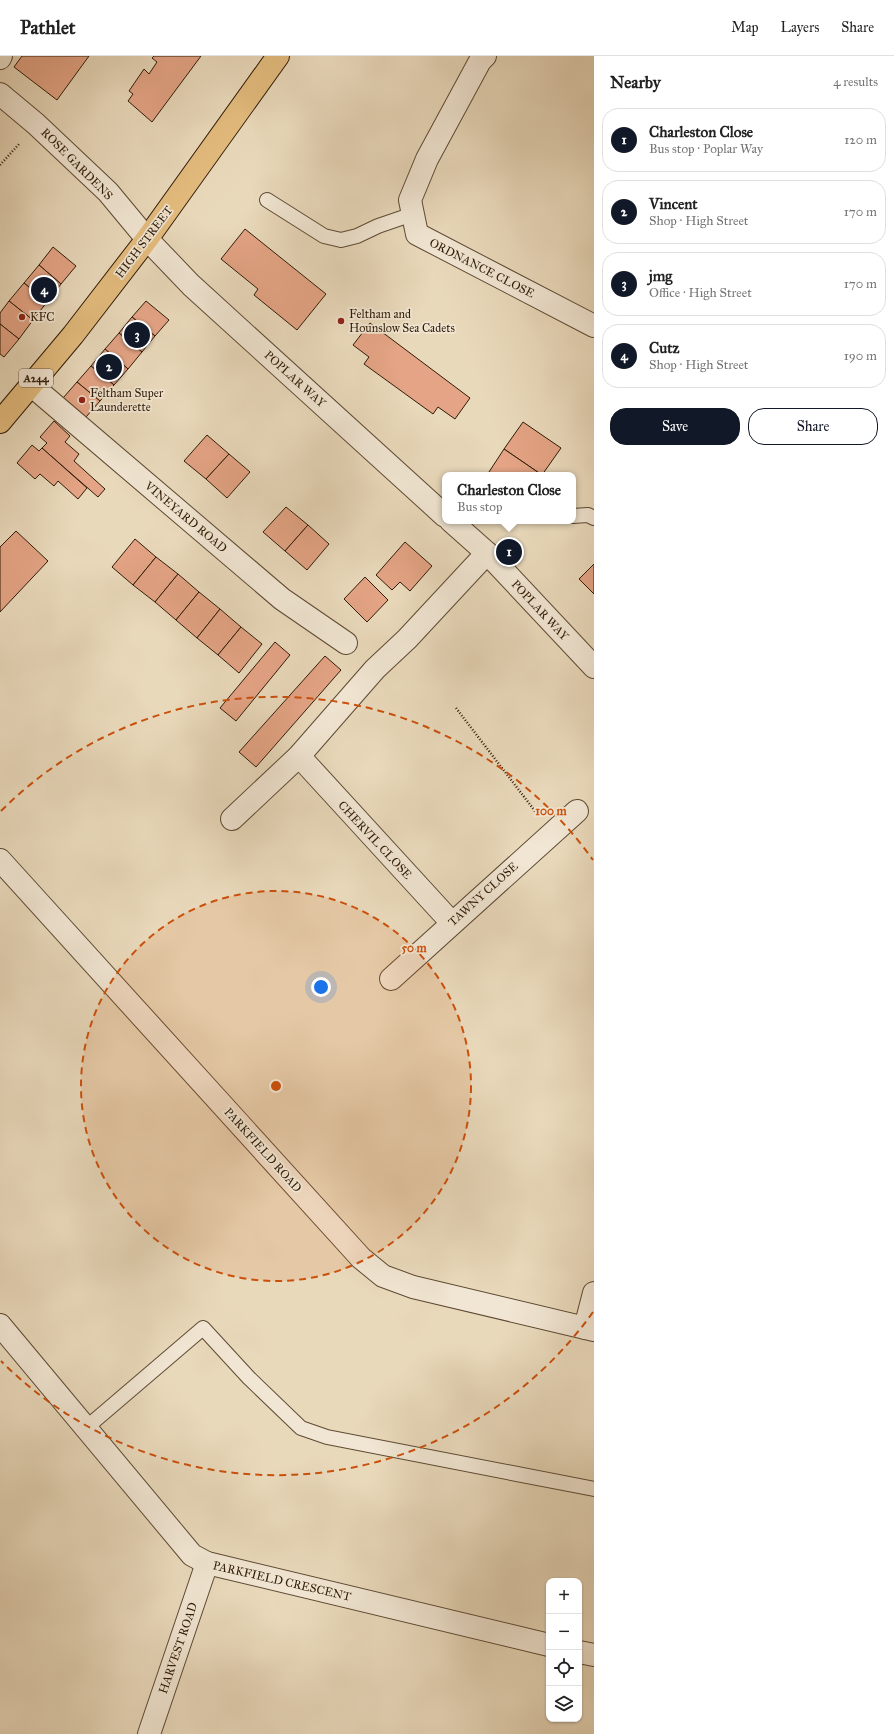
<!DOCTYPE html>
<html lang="en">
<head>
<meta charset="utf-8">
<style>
  body { margin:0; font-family:"IM FELL Great Primer",serif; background:#f2f2f2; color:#222 }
  .controls { position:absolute; right:12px; bottom:12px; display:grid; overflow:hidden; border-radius:8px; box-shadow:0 1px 3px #0004 }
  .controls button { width:36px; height:36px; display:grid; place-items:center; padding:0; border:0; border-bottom:1px solid #e0e0e0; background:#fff; color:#222; font:20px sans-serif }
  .you { position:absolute; left:321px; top:931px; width:14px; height:14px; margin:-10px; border:3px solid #fff; border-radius:50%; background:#1a73e8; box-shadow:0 0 0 6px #1a73e833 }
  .badge { display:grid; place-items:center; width:26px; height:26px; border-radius:50%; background:#111827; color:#fff; font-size:13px; font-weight:700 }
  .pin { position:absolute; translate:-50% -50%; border:2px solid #fff; box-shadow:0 1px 4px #0006 }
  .popup { position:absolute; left:442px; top:416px; width:134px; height:52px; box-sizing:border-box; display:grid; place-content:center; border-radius:8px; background:#fff; filter:drop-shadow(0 1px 3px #0005); font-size:13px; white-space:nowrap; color:#767676 }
  .popup b { font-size:15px; color:#222 }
  .popup::after { content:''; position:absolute; left:50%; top:100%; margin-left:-8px; border:8px solid transparent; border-top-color:#fff }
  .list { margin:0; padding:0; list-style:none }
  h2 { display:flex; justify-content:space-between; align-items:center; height:52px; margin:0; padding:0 16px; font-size:17px }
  h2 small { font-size:13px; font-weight:400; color:#767676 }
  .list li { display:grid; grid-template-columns:26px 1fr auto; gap:12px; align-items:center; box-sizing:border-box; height:64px; margin:0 8px 8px; padding:0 8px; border:1px solid #e0e0e0; border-radius:16px }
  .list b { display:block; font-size:15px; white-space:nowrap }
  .list p { margin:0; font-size:13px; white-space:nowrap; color:#767676 }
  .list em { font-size:13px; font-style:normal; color:#767676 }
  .actions { display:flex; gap:8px; padding:12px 16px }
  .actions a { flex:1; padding:9px 0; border:1px solid #111827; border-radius:16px; text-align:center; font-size:14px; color:#111827 }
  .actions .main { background:#111827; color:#fff }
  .icon { flex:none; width:22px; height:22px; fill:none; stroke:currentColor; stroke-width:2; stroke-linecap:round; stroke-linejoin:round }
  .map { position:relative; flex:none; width:594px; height:1678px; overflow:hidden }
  header { display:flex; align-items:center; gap:24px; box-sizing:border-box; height:56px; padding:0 20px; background:#fff; border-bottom:1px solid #e0e0e0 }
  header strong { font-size:19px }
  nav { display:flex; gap:22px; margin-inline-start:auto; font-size:14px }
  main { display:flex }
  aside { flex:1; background:#fff }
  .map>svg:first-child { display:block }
  .building { fill:#e4a485; stroke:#2f1b07 }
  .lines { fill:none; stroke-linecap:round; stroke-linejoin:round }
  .service-casing { stroke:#5e4a34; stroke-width:16 }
  .minor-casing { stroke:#5e4a34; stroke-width:24 }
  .tertiary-casing { stroke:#5e4a34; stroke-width:24 }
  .primary-casing { stroke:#2f1b07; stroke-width:24 }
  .path { stroke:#2f1b07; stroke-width:2.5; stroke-dasharray:1 2; stroke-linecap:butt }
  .service { stroke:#f1e6d3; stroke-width:14 }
  .minor { stroke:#f1e6d3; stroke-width:22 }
  .tertiary { stroke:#f1e6d3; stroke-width:22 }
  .primary { stroke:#e4bc7e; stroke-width:22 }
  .ring { fill:none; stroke:#cc500b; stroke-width:2; stroke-dasharray:7 5 }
  .poi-dot { fill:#8f2418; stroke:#f1e6d3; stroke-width:1.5 }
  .labels { text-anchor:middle; stroke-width:3.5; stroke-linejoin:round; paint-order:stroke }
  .shield { fill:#f1e6d3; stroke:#695844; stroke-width:1 }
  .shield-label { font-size:11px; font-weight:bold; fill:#2f1b07 }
  .street-label { font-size:12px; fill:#2f1b07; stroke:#f1e6d3 }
  .poi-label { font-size:12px; fill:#2f1b07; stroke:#f1e6d3; text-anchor:start }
  .centre { fill:#cc500b; stroke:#f1e6d3; stroke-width:2 }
  .ring-label { font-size:12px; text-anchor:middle; font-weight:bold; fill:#cc500b; stroke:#f1e6d3; stroke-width:3.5; stroke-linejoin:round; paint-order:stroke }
</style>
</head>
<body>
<header>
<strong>Pathlet</strong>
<nav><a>Map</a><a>Layers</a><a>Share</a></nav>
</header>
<main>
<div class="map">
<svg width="594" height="1678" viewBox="0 0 594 1678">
  <rect width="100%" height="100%" fill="#e9d9bb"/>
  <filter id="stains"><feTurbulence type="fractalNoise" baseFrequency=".005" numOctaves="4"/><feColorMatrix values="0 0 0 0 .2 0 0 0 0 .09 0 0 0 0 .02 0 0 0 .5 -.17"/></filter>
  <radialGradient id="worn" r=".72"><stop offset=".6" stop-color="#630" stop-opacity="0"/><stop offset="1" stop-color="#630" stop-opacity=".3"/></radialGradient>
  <g class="building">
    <polygon points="22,0 89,0 57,44 14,11"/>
    <polygon points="154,0 201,0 152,66 128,45 133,38 129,35 144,13 149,18 157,6 152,2"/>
    <polygon points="245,173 326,238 297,274 254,239 258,233 221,203"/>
    <polygon points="53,191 76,210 61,228 39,209"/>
    <polygon points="39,209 61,228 47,246 24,227"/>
    <polygon points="24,227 47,246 33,264 9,245"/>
    <polygon points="9,245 33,264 19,283 0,268 0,257"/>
    <polygon points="146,245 169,264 155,280 132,261"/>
    <polygon points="132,261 155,280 142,296 119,277"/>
    <polygon points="370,267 470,342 455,363 438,351 433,358 364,308 369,301 353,289"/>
    <polygon points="0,268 19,283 4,301 0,298"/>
    <polygon points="119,277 142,296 128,313 105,293"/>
    <polygon points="105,293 128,313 114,329 91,310"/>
    <polygon points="91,310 114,329 100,345 77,326"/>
    <polygon points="77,326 100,345 86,361 63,342"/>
    <polygon points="54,365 70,380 65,386 79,398 74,405 105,433 98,441 42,392 47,387 40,381"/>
    <polygon points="523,366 561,392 542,419 504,393"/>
    <polygon points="207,379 229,398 206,423 184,405"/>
    <polygon points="32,389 39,395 42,392 87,432 78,443 58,425 54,430 40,418 35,423 17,407"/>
    <polygon points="504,393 542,419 487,419"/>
    <polygon points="229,398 250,416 227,442 206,423"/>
    <polygon points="286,451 308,469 285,495 263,476"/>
    <polygon points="308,469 329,488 307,514 285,495"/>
    <polygon points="16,475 48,505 0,556 0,491"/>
    <polygon points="135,483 156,501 133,529 112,511"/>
    <polygon points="405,486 432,510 410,535 400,526 392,534 376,519"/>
    <polygon points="156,501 178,518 155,546 133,529"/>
    <polygon points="594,508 594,538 579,523"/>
    <polygon points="178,518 199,536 176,564 155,546"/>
    <polygon points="365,521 388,544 367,566 344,543"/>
    <polygon points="199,536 220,553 197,582 176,564"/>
    <polygon points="220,553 241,571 218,599 197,582"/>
    <polygon points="241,571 262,588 239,617 218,599"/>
    <polygon points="275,586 290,599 236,665 220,652"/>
    <polygon points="325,600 341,614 256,711 239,696"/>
  </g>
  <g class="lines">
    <g class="service-casing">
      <g id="service">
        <polyline points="267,144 324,180 341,184 357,180 378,170 413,158"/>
        <polyline points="573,460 588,459 594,462"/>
        <polyline points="86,1372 203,1272 249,1322 301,1372 327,1381 594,1433"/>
      </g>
    </g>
    <g class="minor-casing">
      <g id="minor">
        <polyline points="485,0 480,5 427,103 410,144 417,178 594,270"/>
        <polyline points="0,2 1,0"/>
        <polyline points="0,38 36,68 108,136 147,183"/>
        <polyline points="31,329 282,543 346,587"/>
        <polyline points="299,700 452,867"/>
        <polyline points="232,763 299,700 375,613 407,583 487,497"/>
        <polyline points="0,804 361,1202 383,1220 413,1231 594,1274"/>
        <polyline points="391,923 577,755"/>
        <polyline points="0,1269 192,1499 207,1507 549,1589"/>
        <polyline points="585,1272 594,1237"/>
        <polyline points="579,1596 594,1599"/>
        <polyline points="149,1678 207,1507"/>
      </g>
    </g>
    <g class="tertiary-casing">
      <g id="tertiary">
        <polyline points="147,183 191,229 445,460"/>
        <polyline points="451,465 487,497 594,611"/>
      </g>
    </g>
    <g class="primary-casing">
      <polyline id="primary" points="0,366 73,279 147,183 278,0"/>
    </g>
    <g class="path">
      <polyline points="0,109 20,87"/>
      <polyline points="456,652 538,759"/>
    </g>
    <use href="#service" class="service"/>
    <use href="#minor" class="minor"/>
    <use href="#tertiary" class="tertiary"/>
    <use href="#primary" class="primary"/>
  </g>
  <circle cx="276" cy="1030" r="195" fill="#cc500b" fill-opacity=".12"/>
  <g class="ring">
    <circle cx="276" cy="1030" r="195"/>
    <path d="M593 1256A389 389 0 0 1 1 1305M1 755A389 389 0 0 1 593 804"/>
  </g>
  <g class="poi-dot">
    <circle cx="22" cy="261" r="4"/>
    <circle cx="341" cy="265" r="4"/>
    <circle cx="82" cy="344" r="4"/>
  </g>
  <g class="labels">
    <rect class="shield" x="19" y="313" width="34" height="18" rx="3"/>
    <g class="shield-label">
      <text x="36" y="326">A244</text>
    </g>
    <g class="street-label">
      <text transform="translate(77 108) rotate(45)" y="4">ROSE GARDENS</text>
      <text transform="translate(144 186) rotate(-53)" y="4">HIGH STREET</text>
      <text transform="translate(482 212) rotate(27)" y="4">ORDNANCE CLOSE</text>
      <text transform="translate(295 323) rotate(42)" y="4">POPLAR WAY</text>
      <text transform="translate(186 461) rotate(40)" y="4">VINEYARD ROAD</text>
      <text transform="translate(540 554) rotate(47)" y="4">POPLAR WAY</text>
      <text transform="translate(375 784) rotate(47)" y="4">CHERVIL CLOSE</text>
      <text transform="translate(483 838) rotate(-42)" y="4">TAWNY CLOSE</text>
      <text transform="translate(263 1094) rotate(48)" y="4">PARKFIELD ROAD</text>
      <text transform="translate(282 1525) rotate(13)" y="4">PARKFIELD CRESCENT</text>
      <text transform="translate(178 1592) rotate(-71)" y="4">HARVEST ROAD</text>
    </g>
    <g class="poi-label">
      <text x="349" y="262">Feltham and<tspan x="349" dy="14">Hounslow Sea Cadets</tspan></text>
      <text x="30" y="265">KFC</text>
      <text x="90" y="341">Feltham Super<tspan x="90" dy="14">Launderette</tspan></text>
    </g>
  </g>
  <circle cx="276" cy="1030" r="6" class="centre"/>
  <g class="ring-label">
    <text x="551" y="759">100 m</text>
    <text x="414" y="896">50 m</text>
  </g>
  <rect width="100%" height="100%" filter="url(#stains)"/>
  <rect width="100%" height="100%" fill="url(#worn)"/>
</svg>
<div class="controls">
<button>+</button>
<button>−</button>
<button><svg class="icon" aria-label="locate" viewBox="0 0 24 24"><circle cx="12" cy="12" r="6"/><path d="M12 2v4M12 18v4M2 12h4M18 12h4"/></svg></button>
<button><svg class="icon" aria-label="layers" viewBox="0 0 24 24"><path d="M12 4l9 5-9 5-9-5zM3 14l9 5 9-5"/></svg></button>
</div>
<div class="you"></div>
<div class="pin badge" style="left:509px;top:496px">1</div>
<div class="popup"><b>Charleston Close</b>Bus stop</div>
<div class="pin badge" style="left:109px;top:311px">2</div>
<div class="pin badge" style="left:137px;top:279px">3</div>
<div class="pin badge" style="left:44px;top:234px">4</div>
</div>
<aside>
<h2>Nearby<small>4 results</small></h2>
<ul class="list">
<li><span class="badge">1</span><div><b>Charleston Close</b><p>Bus stop · Poplar Way</p></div><em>120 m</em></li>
<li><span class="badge">2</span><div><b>Vincent</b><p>Shop · High Street</p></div><em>170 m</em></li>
<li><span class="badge">3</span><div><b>jmg</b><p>Office · High Street</p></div><em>170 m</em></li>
<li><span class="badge">4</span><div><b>Cutz</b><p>Shop · High Street</p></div><em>190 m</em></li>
</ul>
<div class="actions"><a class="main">Save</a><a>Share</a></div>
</aside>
</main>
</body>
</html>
